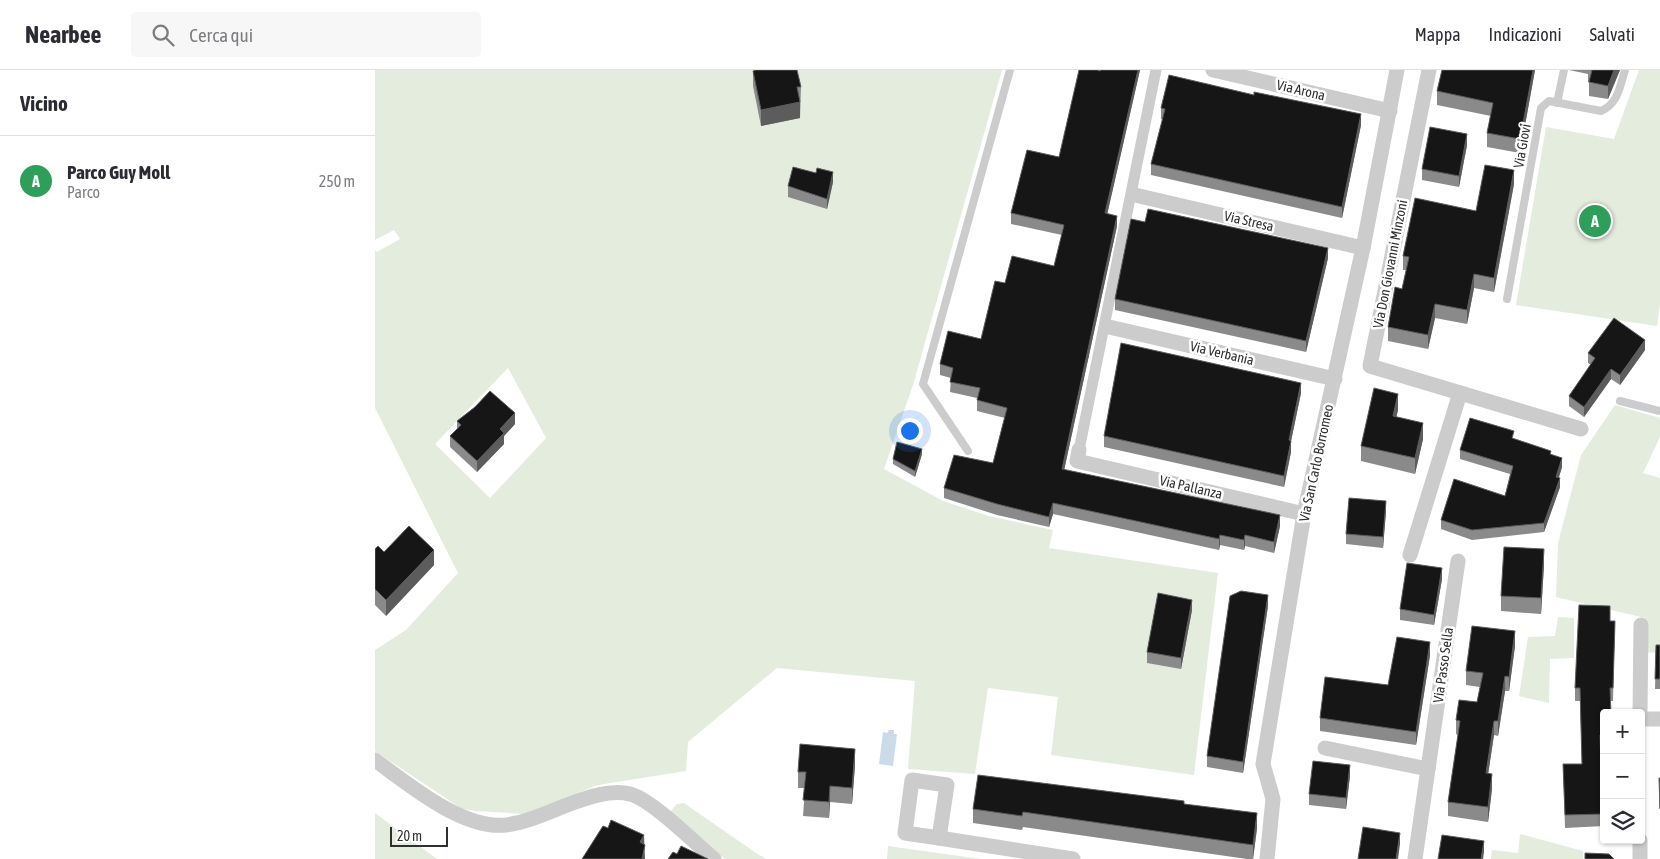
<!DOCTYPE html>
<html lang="it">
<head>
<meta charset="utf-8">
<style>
  body { margin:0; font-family:"Asap Condensed",sans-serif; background:#f7f7f7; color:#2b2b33 }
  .controls { position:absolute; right:15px; bottom:15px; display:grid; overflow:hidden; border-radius:5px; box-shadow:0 1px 4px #0004 }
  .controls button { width:45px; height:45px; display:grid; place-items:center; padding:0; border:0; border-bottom:1px solid #e1e1e2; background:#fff; color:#2b2b33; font:25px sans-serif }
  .scale { position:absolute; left:15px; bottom:12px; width:58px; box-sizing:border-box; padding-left:5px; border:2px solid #2f2f2f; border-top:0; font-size:14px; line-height:18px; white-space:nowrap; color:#2f2f2f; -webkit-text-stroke:4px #fff; paint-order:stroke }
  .you { position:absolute; left:534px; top:360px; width:18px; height:18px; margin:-12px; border:4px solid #fff; border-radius:50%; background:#1a73e8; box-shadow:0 0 0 8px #1a73e833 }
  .badge { display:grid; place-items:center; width:32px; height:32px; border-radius:50%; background:#ea580c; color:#fff; font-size:16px; font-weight:700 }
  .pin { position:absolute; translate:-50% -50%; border:2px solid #fff; box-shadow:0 1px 5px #0006 }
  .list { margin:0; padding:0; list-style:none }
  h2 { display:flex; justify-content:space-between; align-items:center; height:65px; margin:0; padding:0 20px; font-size:21px }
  h2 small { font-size:16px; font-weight:400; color:#7c7c81 }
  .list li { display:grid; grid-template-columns:32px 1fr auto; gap:15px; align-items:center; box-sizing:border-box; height:90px; padding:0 20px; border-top:1px solid #e1e1e2 }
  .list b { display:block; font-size:19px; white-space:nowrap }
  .list p { margin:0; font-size:16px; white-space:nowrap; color:#7c7c81 }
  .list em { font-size:16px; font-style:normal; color:#7c7c81 }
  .icon { flex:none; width:28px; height:28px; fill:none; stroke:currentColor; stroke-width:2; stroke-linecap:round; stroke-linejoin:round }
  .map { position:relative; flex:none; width:1285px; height:789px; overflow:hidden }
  header { display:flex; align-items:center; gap:30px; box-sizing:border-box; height:70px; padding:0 25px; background:#fff; border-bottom:1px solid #e1e1e2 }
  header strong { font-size:24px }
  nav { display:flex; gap:28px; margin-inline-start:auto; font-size:18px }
  .search { width:350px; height:45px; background:#f7f7f7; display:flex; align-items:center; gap:12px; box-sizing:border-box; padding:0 18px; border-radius:5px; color:#7c7c81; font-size:19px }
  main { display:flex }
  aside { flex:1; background:#fff }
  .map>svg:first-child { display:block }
  .green { fill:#e4ecde; fill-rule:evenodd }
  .water { fill:#ccdbea }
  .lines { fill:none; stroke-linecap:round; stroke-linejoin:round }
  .service { stroke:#ccc; stroke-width:8 }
  .pedestrian { stroke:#ccc; stroke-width:11 }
  .minor { stroke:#ccc; stroke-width:15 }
  .wall { fill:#8a8a8a }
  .shaded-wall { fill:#5c5c5c }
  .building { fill:#161616; stroke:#5c5c5c }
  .labels { text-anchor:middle; stroke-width:5; stroke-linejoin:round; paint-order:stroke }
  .street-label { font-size:14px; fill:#2f2f2f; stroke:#fff }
</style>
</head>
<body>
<header>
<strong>Nearbee</strong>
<div class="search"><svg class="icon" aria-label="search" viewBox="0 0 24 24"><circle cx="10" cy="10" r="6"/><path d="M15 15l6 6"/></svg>Cerca qui</div>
<nav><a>Mappa</a><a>Indicazioni</a><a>Salvati</a></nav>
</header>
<main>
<aside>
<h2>Vicino<small></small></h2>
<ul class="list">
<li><span class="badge" style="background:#2e9e5b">A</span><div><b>Parco Guy Moll</b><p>Parco</p></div><em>250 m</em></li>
</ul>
</aside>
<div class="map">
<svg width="1285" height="789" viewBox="0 0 1285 789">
  <rect width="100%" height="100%" fill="#fff"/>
  <g class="green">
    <path d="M0 0H627L538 315 509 399 568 431 614 446 678 460 674 478 843 503 819 705 676 685 683 627 613 618 600 704 533 699 540 611 402 598 313 672 311 701 223 715 151 744 101 741 87 739 0 681V580L31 560 83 503 0 338V180L2 182 25 169 19 160 0 170ZM133 298 171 368 115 428 60 374Z"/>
    <polygon points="1264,0 1285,0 1285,233 1282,256 1141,235 1171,57 1239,69"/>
    <polygon points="1240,335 1285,348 1285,367 1268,403 1285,408 1285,583 1268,582 1270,548 1181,527 1183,473 1206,385"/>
    <polygon points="1183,547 1199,548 1199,588 1175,589 1174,633 1144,626 1153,567 1180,566"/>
    <polygon points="309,733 381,783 391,789 350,789 301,751 295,742 302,734"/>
    <polygon points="0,743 62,789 0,789"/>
    <polygon points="1145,764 1208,781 1208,789 1116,789 1117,780 1143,783"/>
    <polygon points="513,776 606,789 512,789"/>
  </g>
  <polygon class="water" points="514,660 519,660 519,664 522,664 518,696 504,694 508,662 512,663"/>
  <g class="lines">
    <g class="service">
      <polyline points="1182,33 1189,0"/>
      <path d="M1132 229 1166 38 1174 31 1226 41C1243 34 1245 16 1250 0"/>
      <polyline points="1245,331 1285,341"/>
      <polyline points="593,381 548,314 635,0"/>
    </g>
    <polyline class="pedestrian" points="704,380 781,0"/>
    <g class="minor">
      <polyline points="838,0 1015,41"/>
      <polyline points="1054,0 995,296 1206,359"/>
      <polyline points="760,125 988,178"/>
      <polyline points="734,257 960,309"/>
      <polyline points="704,380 702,391 929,444"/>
      <polyline points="1035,485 1085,323"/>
      <polyline points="1265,643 1266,555"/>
      <polyline points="1266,649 1285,649"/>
      <polyline points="950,678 1053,699"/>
      <path d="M0 690C33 714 88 760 131 755 152 752 172 743 192 735 211 728 235 719 255 724 276 729 320 773 339 789"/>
      <polygon points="537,710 572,715 564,768 530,763"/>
      <polyline points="564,768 698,789"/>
      <polyline points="892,789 898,729 888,694 929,444 988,178 1022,0"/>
      <polyline points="1040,789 1083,491"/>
      <polyline points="1265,789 1265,770"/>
    </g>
  </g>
  <g class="wall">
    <polygon points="726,0 765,0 732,144 742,156 689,400 905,456 899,483 870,476 869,480 845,475 844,480 678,444 674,457 622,445 569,428 569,418 618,393 630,348 602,341 602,328 575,322 576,308 565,305 565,294 606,269 630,213 679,196 687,165 636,154 636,143 684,87"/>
    <polygon points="1067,0 1160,0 1145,83 1112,77 1112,63 1116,46 1062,35 1062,21"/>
    <polygon points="1194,0 1245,0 1233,29 1214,26 1214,13 1213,12 1213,4"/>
    <polygon points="378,1 426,17 425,48 386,56 378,16"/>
    <polygon points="786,38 986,55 967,148 776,105 776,94 788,49 786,49"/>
    <polygon points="1092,75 1084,117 1047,110 1047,99"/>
    <polygon points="458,112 452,139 413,127 413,116"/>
    <polygon points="1139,114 1119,222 1099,218 1092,254 1060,248 1053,279 1013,271 1013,257 1027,219 1031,200 1028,200 1028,186 1101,141"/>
    <polygon points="953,188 931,282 740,240 740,229"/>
    <polygon points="1270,280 1245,315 1236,309 1209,347 1194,336 1194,326 1216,295 1213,293 1213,283"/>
    <polygon points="926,323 916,371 916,382 909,417 729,377 729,366"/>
    <polygon points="1023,340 1021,347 1048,369 1040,404 986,391 986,376"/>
    <polygon points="82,351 140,354 129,366 129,374 102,402 75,377 75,366 82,359"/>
    <polygon points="1139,369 1176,384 1187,397 1184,407 1185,417 1169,462 1097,470 1066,459 1066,450 1130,426 1135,404 1085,389 1085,380"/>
    <polygon points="547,384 540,407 518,394 518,389"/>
    <polygon points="1011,441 1008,478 971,474 971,464"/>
    <polygon points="0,479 59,495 11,546 0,535"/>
    <polygon points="1169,495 1166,544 1126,541 1126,526"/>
    <polygon points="1067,509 1059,555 1025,550 1025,539"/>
    <polygon points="893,536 868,703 832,697 832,686"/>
    <polygon points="817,540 806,599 772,593 772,582"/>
    <polygon points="1235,551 1240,551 1238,631 1236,631 1229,643 1229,677 1226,677 1227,726 1229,726 1229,756 1190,758 1188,694 1207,694 1205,631 1200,631 1200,618"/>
    <polygon points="1281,575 1285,575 1285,619 1280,619"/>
    <polygon points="1140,576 1134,621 1130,621 1123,666 1119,665 1113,704 1117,719 1113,752 1073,746 1073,732 1083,665 1081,664 1081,650 1102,632 1105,617 1091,615 1091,601"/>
    <polygon points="1055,585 1041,675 945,661 945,648 1013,615"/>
    <polygon points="480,695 477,734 455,732 454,748 428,746 430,718 423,718 423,702"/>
    <polygon points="975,706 971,739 934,735 934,724"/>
    <polygon points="809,734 882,758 878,789 872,789 648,757 647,760 598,753 598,739"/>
  </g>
  <g class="shaded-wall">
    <polygon points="763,0 765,0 730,154 730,143"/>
    <polygon points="1158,0 1160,0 1145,83 1145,69"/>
    <polygon points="1239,0 1245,0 1233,29 1233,16"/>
    <polygon points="425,32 425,48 386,56 386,40"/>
    <polygon points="986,44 986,55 967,148 967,137"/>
    <polygon points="1092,64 1092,75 1084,117 1084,106"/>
    <polygon points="1139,100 1139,114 1119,222 1119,208"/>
    <polygon points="458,102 458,112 452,139 452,129"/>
    <polygon points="742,146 742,156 687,410 687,399"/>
    <polygon points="953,178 953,188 931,282 931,271"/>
    <polygon points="1099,204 1099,218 1092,254 1092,240"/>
    <polygon points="1060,234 1060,248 1053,279 1053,265"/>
    <polygon points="1270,270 1270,280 1245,315 1245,305"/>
    <polygon points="1236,299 1236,309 1209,347 1209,337"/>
    <polygon points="926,313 926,323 914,381 914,370"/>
    <polygon points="1023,324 1023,340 1018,362 1018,346"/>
    <polygon points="140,343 140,354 129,366 129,374 102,402 102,391 125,359"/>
    <polygon points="1048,353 1048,369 1040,404 1040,388"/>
    <polygon points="916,371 916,382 909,417 909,406"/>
    <polygon points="547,379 547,384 540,407 540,401"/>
    <polygon points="1187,388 1187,397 1181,416 1181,407"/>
    <polygon points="1185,408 1185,417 1169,462 1169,453"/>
    <polygon points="1011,431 1011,441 1008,478 1008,467"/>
    <polygon points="678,433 678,444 674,457 674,447"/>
    <polygon points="905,445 905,456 899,483 899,472"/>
    <polygon points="845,465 845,475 844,480 844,469"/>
    <polygon points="870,465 870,476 869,480 869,470"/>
    <polygon points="1169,479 1169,495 1166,544 1166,528"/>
    <polygon points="59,480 59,495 11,546 11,530"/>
    <polygon points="1067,498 1067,509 1059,555 1059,545"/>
    <polygon points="893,525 893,536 868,703 868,692"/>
    <polygon points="817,530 817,540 806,599 806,588"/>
    <polygon points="1140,561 1140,576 1134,621 1134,607"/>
    <polygon points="1055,572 1055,585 1041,675 1041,662"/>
    <polygon points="1130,606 1130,621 1123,666 1123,651"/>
    <polygon points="1119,651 1119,665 1111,718 1111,703"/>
    <polygon points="480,679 480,695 477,734 477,718"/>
    <polygon points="975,695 975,706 971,739 971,728"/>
    <polygon points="1117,704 1117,719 1113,752 1113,737"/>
    <polygon points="455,716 455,732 454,748 454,732"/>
    <polygon points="882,743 882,758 878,789 878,775"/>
    <polygon points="1025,763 1025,774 1023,789 1021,789"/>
    <polygon points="269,765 270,789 267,789 265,772"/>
    <polygon points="1109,771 1109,782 1108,789 1106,789"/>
  </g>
  <g class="building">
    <polygon points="381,0 422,0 426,17 422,17 425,32 386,40 378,1"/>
    <polygon points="704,0 722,0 725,1 726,0 763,0 730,143 742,146 687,399 905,445 899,472 870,465 869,470 845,465 844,469 678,433 674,447 622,434 569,418 579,385 618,393 632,338 602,330 605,318 575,312 578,298 565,294 573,261 606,269 620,211 630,213 637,186 679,196 689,155 636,143 652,80 684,87"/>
    <polygon points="1067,0 1158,0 1145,69 1112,63 1118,33 1062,21"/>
    <polygon points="1217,0 1239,0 1233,16 1214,12"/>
    <polygon points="794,5 879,25 879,22 986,44 967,137 776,94 790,39 786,38"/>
    <polygon points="1055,57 1092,64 1084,106 1047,99"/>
    <polygon points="1110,95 1139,100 1119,208 1099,204 1092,240 1060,234 1053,265 1013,257 1020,217 1027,219 1034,187 1028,186 1040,128 1101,141"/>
    <polygon points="418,97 441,103 442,98 458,102 452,129 413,116"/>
    <polygon points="773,139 953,178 931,271 740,229 756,149 770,152"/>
    <polygon points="1239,248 1270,270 1245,305 1236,299 1209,337 1194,326 1220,288 1213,283"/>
    <polygon points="746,273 926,313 914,370 916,371 909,406 729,366"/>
    <polygon points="999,318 1023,324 1018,346 1048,353 1040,388 986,376"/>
    <polygon points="115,321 140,343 125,359 129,363 102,391 75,366 86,355 82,351 100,337"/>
    <polygon points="1095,348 1139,361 1137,368 1176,381 1175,384 1187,388 1181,407 1185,408 1169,453 1097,460 1066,450 1079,409 1130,426 1138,396 1085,380"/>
    <polygon points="522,372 547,379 540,401 518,389"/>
    <polygon points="974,428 1011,431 1008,467 971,464"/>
    <polygon points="34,456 59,480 11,530 0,519 0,479 3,476 9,482"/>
    <polygon points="1129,477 1169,479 1166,528 1126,526"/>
    <polygon points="1032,493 1067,498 1059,545 1025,539"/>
    <polygon points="866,521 893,525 868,692 832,686 855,526"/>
    <polygon points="783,523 817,530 806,588 772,582"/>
    <polygon points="1204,535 1235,536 1235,551 1240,551 1238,618 1235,618 1236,643 1229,643 1229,664 1225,665 1227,726 1229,726 1229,744 1190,745 1188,694 1207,694 1205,618 1200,618"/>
    <polygon points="1097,556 1140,561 1134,607 1130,606 1123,651 1119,651 1111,703 1117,704 1113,737 1073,732 1085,651 1081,650 1084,630 1102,632 1108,603 1091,601"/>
    <polygon points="1022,567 1055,572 1041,662 945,648 950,607 1013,615"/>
    <polygon points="1281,575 1285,575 1285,609 1280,609"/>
    <polygon points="425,674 480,679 477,718 455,716 454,732 428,730 431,702 423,702"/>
    <polygon points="938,691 975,695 971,728 934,724"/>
    <polygon points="603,705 809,731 809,734 882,743 878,775 648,742 647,746 598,739"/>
    <polygon points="1284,708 1285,708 1285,739"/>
    <polygon points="236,750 269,765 265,772 270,775 267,789 207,789 228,756 233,758"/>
    <polygon points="988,757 1025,763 1021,789 983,789"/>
    <polygon points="1067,765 1109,771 1106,789 1063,789"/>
    <polygon points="306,776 333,789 293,789 298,782 302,784"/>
    <polygon points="1210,783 1234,784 1239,789 1210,789"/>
  </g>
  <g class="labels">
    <g class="street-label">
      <text transform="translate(926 20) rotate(13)" y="5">Via Arona</text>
      <text transform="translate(1147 76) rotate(-80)" y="5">Via Giovi</text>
      <text transform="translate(874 151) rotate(13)" y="5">Via Stresa</text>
      <text transform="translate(1015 194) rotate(-79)" y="5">Via Don Giovanni Minzoni</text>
      <text transform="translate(847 283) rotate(13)" y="5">Via Verbania</text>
      <text transform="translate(941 393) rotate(-78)" y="5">Via San Carlo Borromeo</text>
      <text transform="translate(816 417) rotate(13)" y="5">Via Pallanza</text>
      <text transform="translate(1068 595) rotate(-82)" y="5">Via Passo Sella</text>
    </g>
  </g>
</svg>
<div class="controls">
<button>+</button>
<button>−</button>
<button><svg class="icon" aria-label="layers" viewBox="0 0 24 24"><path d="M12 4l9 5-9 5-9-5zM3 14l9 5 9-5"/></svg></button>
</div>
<div class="scale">20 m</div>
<div class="you"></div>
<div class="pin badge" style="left:1220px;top:151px;background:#2e9e5b">A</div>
</div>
</main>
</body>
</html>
